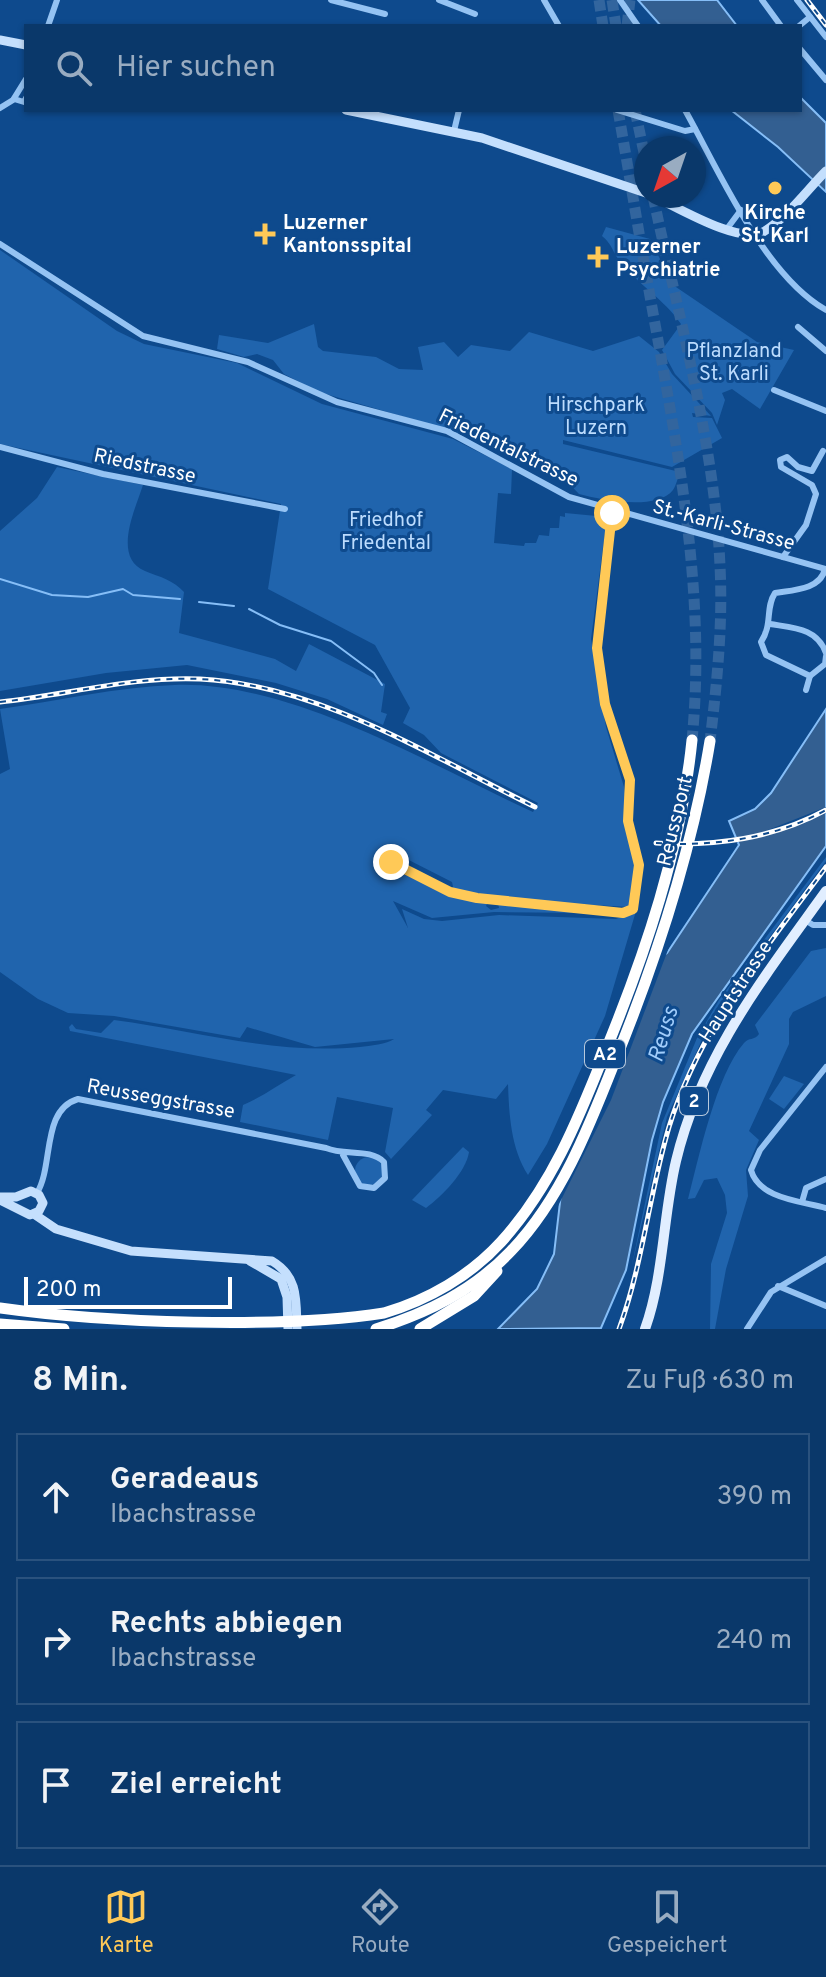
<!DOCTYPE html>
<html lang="de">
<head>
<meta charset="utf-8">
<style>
  body { margin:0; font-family:Overpass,sans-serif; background:#133f70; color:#f1f3f6 }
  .compass { position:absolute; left:634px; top:136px; width:72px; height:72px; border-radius:50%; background:#0a386a; box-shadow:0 2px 6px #0004; rotate:220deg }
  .scale { position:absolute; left:24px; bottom:20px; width:208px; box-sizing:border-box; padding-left:8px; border:4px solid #fff; border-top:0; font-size:22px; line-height:28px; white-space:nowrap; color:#fff; -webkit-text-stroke:6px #0e4a8d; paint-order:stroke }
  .stop { position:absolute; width:24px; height:24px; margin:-18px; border:6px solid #ffc957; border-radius:50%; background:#fff }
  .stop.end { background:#ffc957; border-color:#fff; box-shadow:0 2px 8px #0008 }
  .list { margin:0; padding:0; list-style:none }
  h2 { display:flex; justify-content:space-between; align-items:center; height:104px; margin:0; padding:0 32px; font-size:34px }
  h2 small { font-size:26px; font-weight:400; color:#99acc1 }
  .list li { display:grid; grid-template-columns:52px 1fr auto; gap:24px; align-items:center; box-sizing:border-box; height:128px; margin:0 16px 16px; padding:0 16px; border:2px solid #2a527e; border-radius:0px }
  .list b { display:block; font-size:30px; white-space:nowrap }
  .list p { margin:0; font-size:26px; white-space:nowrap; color:#99acc1 }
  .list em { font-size:26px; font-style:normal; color:#99acc1 }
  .icon { flex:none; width:44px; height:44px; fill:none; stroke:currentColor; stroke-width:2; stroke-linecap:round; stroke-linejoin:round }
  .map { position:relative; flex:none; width:826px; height:1329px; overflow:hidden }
  .search { position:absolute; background:#0a386a; box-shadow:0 2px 6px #0004; left:24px; right:24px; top:24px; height:88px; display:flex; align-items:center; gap:20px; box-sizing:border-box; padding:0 28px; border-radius:0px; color:#99acc1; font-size:30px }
  .sheet { height:536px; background:#0a386a }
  nav { display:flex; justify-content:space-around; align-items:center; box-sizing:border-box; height:112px; border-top:2px solid #2a527e; background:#0a386a; font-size:22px; color:#99acc1 }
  nav a { display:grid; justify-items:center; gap:4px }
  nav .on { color:#ffc957 }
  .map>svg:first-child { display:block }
  .green { fill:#2064ad }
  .water { fill:#335f91; stroke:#86bef7; stroke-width:2 }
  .pier { fill:#0e4a8d }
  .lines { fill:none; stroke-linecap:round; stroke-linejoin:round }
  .stream { stroke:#86bef7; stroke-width:2 }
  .motorway-tunnel { stroke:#32659e; stroke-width:11; stroke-dasharray:11 5.5; stroke-linecap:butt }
  .minor { stroke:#95c3f3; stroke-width:6 }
  .secondary { stroke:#c4dffd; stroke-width:9 }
  .primary { stroke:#e1eeff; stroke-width:10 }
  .motorway { stroke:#fff; stroke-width:11 }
  .rail-casing { stroke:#fff; stroke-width:5 }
  .rail { stroke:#0e4a8d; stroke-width:2; stroke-dasharray:6; stroke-linecap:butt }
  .route { stroke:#ffc957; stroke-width:10 }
  .poi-dot { fill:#ffc957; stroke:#0e4a8d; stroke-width:3 }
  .labels { text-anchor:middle; stroke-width:6; stroke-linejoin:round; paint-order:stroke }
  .shield { fill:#0e4a8d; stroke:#b7c9dd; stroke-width:2 }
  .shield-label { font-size:18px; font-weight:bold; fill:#fff }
  .poi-label { font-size:20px; font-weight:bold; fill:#fff; stroke:#0e4a8d; text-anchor:start }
  .park-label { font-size:20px; fill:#bcdcfe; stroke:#0e4a8d }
  .street-label { font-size:20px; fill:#fff; stroke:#0e4a8d }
  .water-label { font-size:22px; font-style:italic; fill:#a1cdfb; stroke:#0e4a8d }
</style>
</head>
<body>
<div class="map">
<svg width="826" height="1329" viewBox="0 0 826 1329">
  <rect width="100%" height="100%" fill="#0e4a8d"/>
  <g class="green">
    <path d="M606 227 650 239 673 285 757 342 794 350 760 409 732 389 722 393 725 400 717 425 712 413 675 374 662 350 681 324C664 299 637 284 619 260 612 251 612 244 602 236Z"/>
    <path d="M0 250 117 331 144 344 237 363 322 404 453 439 512 469 511 494 498 493 494 543 524 546 525 543H536L539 535 549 536 550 528H559L560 516 565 517V513L607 517 591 639 606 727 624 787 636 864 629 907 522 901 454 891 452 882 395 853 388 862 389 868 453 896 488 902 486 906 491 910 499 908 498 903 592 913 494 912 432 918 393 901 408 928 402 909 424 919 442 921 499 915 616 919 636 911 605 1016 547 1144 528 1175C511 1149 509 1114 508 1084L496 1099 443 1090 426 1110 432 1115 391 1159 385 1152 393 1108 337 1097 328 1140 240 1122 243 1105C262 1097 278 1085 296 1075L70 1031 69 1027 72 1024 76 1029 101 1033 114 1020C197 1031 275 1055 360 1047 370 1046 387 1044 394 1039L315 1047 247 1027 240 1038 114 1016 68 1013 38 999 0 972V774L10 769 0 709C57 701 117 687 175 685 292 681 428 764 533 812L538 803 441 753 424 735 403 723 410 708 375 645 268 589 281 504 0 444Z"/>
    <path d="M314 324 318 347 323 351 376 357 399 369 423 370 418 347 444 342 458 357 471 345 510 351 529 332 593 351 639 336 659 352 672 374 711 416 692 413 693 417 712 418 722 438 672 467 563 440V444L680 472C678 477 676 486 673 490 657 511 601 500 579 494 569 484 564 474 552 466 527 449 496 445 470 428H465L466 435 319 392 284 374 273 360 257 354 244 357 217 349 219 335 268 343Z"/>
    <path d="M57 467 143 485C135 510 112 557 145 571 160 577 173 580 184 592L179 633 275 659 296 671 309 644 385 684 381 712 387 714 383 725 327 699 276 683 187 665 106 673 0 691V531L37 498Z"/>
    <polygon points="826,857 826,861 715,1011 667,1117 631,1269 662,1123 697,1038 719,1000"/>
    <path d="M826 948V996L793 1012 789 1019V1044L749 1131 759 1140 746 1170 748 1196 726 1269 715 1329H710L711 1264 727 1213 725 1195 717 1178 704 1180 695 1198 688 1199C699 1157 716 1075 744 1043 749 1037 754 1041 759 1034L755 1025 811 951Z"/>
    <polygon points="784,1076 804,1084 784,1109 769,1099"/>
    <path d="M463 1147 469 1152C466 1172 442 1196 426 1208L412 1200Z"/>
    <circle cx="369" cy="1171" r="14"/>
  </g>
  <g class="water">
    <polygon points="638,0 717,0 737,26 661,26"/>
    <polygon points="800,97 826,123 826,192 778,147 731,110 800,110"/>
    <polygon points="826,709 826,846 692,1034 663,1102 652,1140 626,1270 601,1328 498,1329 537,1289 554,1254 567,1142 644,969 667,953 739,845 729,821 755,809 771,793"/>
  </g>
  <g class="pier">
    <polygon points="826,807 826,813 805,823 735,843 733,838 763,832"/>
    <polygon points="671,942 611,1100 557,1208 563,1141 597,1050 640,967"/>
  </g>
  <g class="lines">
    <g class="stream">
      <polyline points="0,579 52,595 88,597 123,589 133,595 180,599"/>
      <polyline points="199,602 234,606"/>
      <polyline points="249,609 280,625 331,641 374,673 382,685"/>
    </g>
    <g class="motorway-tunnel">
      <polyline points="599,0 603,26"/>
      <polyline points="612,0 616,26"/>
      <polyline points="627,26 630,0"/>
      <path d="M618 110C632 190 645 271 660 351 683 480 705 608 692 740"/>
      <polyline points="635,110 646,162"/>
      <path d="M653 196C678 315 715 445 720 566 723 624 717 683 710 741"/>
    </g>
    <g class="minor">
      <polyline points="331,0 385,14"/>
      <polyline points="439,0 475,14"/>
      <polyline points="544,0 559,26"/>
      <polyline points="620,0 638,26"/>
      <polyline points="762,0 781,26"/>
      <polyline points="797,0 826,37"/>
      <polyline points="48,26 57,0"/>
      <polyline points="799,26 810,17"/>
      <polyline points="800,49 826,80"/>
      <polyline points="14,99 24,102 26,98"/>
      <polyline points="0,108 13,100 26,79"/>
      <polyline points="617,110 685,131 695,129"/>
      <path d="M685 110C719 171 764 275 826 310"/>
      <polyline points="454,131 459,110"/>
      <polyline points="726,230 741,210"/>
      <polyline points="0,244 143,336 248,362 337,402 447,431 569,497 826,569"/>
      <polyline points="798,327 826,351"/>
      <polyline points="774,390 826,411"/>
      <polyline points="0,447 103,474 285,509"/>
      <polyline points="783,557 806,525 816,494 812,485 781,467 780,460 787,457 798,467 812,471 823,451"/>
      <path d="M770 624C794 628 817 628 826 653"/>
      <polyline points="810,676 825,664 826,656"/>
      <path d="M806 690 810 676 766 655 761 642C773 624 765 608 775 593 793 590 820 590 825 569"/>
      <polyline points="391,862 450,892 477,898 623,913 633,909 639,865 628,821 630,780 605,704 597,648 613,510"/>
      <polyline points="805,920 813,925 826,925"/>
      <path d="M826 1067 760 1150 751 1170C759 1199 801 1201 826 1208"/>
      <path d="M37 1193C54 1165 41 1110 78 1099L326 1148C345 1156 370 1148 384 1162L385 1178 374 1188 360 1186 343 1155"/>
      <polyline points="802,1202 806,1188 826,1179"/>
      <polyline points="778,1286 826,1306"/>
      <polyline points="747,1329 771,1292 826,1259"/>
    </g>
    <g class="secondary">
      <polyline points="0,40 26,45"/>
      <polyline points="346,110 482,138 646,193"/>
      <path d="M653 196C677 207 740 245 763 232 786 219 807 190 826 171"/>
      <polyline points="0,1197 16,1197 31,1191 39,1195 43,1203 39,1211 30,1215 0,1200"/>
      <path d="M34 1214 56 1229 131 1251 272 1261C299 1277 296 1301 297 1329"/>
      <polyline points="250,1261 281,1279 287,1297 288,1329"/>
    </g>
    <path class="primary" d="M645 1329C664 1276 663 1215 676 1161 701 1056 765 976 826 891"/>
    <g class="motorway">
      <path d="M0 1308C106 1323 282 1329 384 1313 428 1300 470 1276 501 1242 551 1187 578 1120 605 1052 646 952 681 848 692 740"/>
      <polyline points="0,1324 64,1329"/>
      <path d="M376 1329C427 1313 473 1291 511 1251 561 1199 589 1127 615 1061 657 958 692 851 710 741"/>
      <polyline points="420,1329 474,1296 497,1271"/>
    </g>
    <g class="rail-casing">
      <g id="rail">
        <polyline points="807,0 826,25"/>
        <path d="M0 702C66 695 133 676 200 679 319 685 431 756 535 807"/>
        <path d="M656 843C714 847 775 838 826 810"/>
        <path d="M619 1329C643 1264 649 1194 669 1127 699 1029 765 949 826 867"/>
      </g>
    </g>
    <use href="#rail" class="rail"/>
  </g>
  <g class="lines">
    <polyline class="route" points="391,862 450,892 477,898 623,913 633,909 639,865 628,821 630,780 605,704 597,648 612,513"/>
  </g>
  <g class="poi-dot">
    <circle cx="775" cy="188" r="8"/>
    <path d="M261 222h8v8h8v8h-8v8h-8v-8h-8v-8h8z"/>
    <path d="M594 245h8v8h8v8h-8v8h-8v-8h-8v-8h8z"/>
  </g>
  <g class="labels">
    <g class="shield">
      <rect x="585" y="1040" width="40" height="28" rx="6"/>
      <rect x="680" y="1087" width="28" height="28" rx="6"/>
    </g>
    <g class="shield-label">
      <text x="605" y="1060">A2</text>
      <text x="694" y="1107">2</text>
    </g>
    <g class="poi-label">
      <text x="775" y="219" text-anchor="middle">Kirche<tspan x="775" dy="23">St. Karl</tspan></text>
      <text x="283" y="229">Luzerner<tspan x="283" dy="23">Kantonsspital</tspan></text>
      <text x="616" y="253">Luzerner<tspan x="616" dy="23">Psychiatrie</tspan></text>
    </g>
    <g class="park-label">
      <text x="734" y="357">Pflanzland<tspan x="734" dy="23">St. Karli</tspan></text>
      <text x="596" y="411">Hirschpark<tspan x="596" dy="23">Luzern</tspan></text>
      <text x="386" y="526">Friedhof<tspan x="386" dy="23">Friedental</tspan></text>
    </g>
    <g class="street-label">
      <text transform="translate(509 447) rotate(26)" y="7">Friedentalstrasse</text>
      <text transform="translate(145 465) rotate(12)" y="7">Riedstrasse</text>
      <text transform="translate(724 524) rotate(15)" y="7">St.-Karli-Strasse</text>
      <text transform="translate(674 821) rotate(-76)" y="7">Reussport</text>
      <text transform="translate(735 991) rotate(-57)" y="7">Hauptstrasse</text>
      <text transform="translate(161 1098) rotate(10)" y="7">Reusseggstrasse</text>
    </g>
    <g class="water-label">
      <text transform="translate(662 1034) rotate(-73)" y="8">Reuss</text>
    </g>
  </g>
</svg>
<svg class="compass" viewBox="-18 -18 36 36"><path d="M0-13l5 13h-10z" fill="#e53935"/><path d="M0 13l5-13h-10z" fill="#99acc1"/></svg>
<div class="scale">200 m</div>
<div class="stop" style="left:612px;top:513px"></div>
<div class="stop end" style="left:391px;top:862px"></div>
<div class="search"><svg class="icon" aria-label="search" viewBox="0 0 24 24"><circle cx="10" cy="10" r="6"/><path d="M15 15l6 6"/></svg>Hier suchen</div>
</div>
<section class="sheet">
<h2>8 Min.<small>Zu Fuß · 630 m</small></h2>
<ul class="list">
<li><svg class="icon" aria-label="ahead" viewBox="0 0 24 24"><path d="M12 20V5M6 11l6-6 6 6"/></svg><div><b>Geradeaus</b><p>Ibachstrasse</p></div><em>390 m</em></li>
<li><svg class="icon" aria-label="right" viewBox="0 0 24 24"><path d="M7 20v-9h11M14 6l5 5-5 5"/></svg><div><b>Rechts abbiegen</b><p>Ibachstrasse</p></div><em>240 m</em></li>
<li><svg class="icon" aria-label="arrive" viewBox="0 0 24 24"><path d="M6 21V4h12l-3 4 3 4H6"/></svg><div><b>Ziel erreicht</b></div></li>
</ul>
</section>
<nav>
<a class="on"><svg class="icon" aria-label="map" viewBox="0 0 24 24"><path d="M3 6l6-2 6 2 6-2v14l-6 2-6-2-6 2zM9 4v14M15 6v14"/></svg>Karte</a>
<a><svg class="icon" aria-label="directions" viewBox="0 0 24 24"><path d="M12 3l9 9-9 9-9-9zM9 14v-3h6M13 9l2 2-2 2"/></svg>Route</a>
<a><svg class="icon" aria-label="saved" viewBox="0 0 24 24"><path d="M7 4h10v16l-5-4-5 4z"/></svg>Gespeichert</a>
</nav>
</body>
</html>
